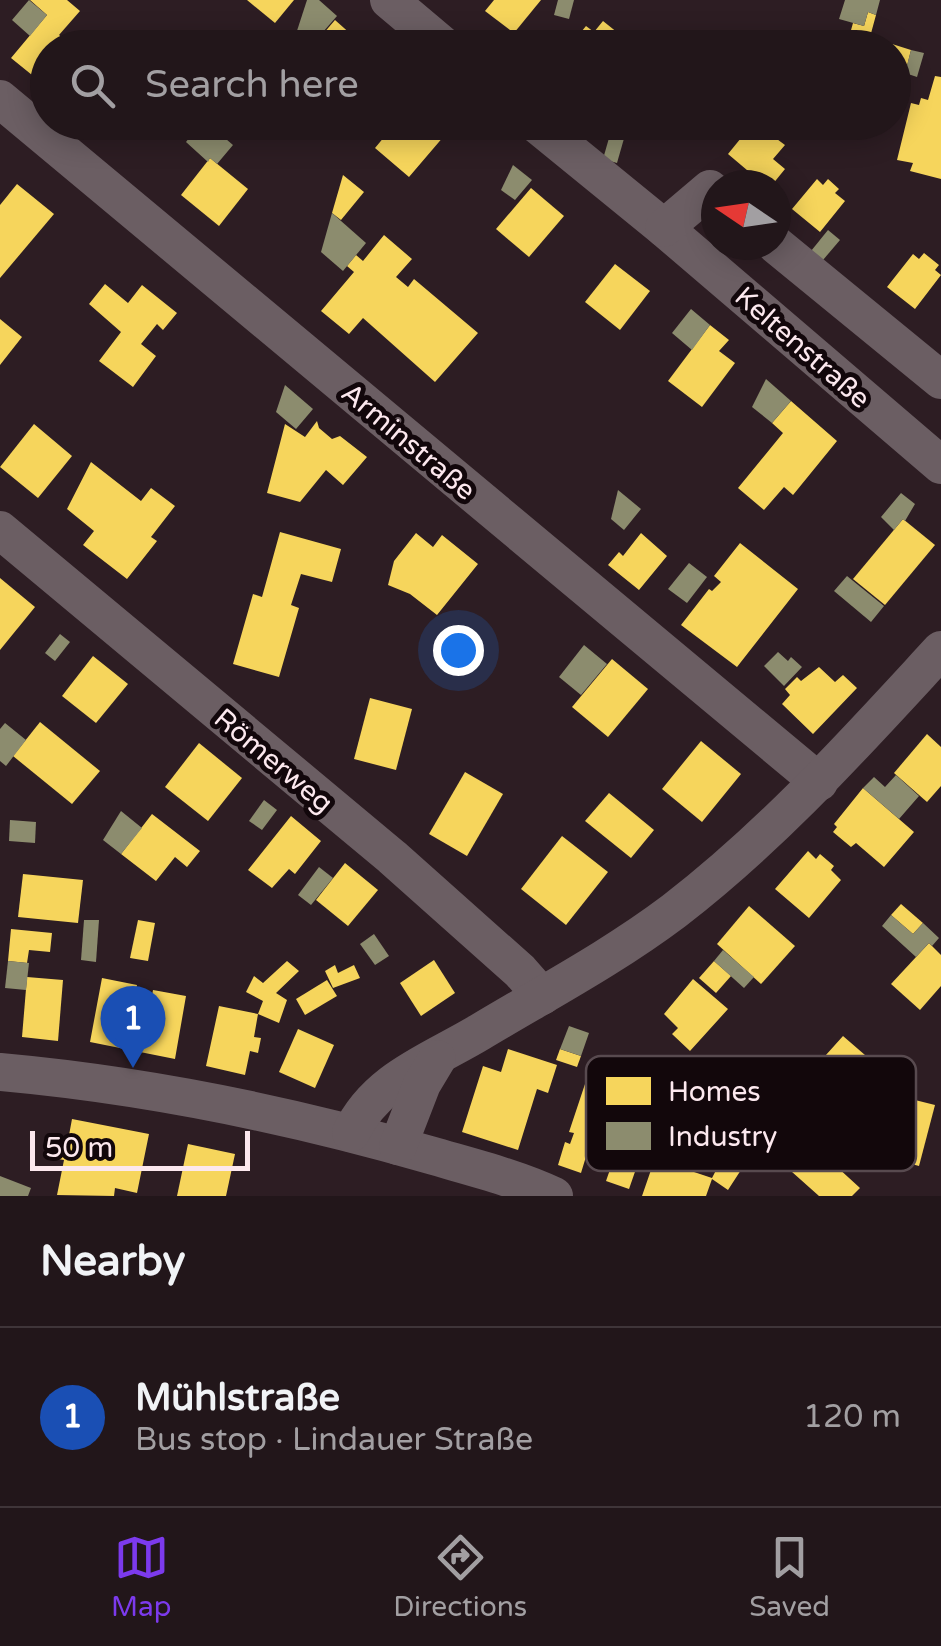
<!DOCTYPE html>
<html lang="en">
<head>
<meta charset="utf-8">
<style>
  body { margin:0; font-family:"Varela Round",sans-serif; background:#2a1f23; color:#f1f3f6 }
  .compass { position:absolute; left:701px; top:170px; width:90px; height:90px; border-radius:50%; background:#22161a; box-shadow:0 5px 25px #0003; rotate:283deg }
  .scale { position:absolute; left:30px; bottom:25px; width:220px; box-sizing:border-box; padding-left:10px; border:5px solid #fce8ee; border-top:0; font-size:28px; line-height:35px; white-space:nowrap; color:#fce8ee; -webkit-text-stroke:8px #12070b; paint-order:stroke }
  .you { position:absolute; left:458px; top:650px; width:35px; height:35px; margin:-25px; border:8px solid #fff; border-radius:50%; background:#1a73e8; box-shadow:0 0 0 15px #1a73e833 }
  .badge { display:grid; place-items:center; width:65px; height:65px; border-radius:50%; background:#7c3aed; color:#fff; font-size:32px; font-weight:700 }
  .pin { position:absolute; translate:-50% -82px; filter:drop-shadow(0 2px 5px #0008) }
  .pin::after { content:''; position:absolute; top:52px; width:35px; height:30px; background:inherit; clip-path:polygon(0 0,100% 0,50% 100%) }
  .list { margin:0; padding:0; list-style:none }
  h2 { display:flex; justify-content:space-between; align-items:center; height:130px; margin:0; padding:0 40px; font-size:42px }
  h2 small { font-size:32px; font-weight:400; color:#a29fa2 }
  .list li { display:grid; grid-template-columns:65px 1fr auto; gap:30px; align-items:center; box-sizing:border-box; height:180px; padding:0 40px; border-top:2px solid #3f3539 }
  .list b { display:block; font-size:38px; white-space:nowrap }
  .list p { margin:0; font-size:32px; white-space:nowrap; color:#a29fa2 }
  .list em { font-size:32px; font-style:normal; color:#a29fa2 }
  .icon { flex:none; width:55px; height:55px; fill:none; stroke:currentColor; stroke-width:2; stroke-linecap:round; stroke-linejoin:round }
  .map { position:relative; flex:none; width:941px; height:1196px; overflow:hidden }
  .search { position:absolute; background:#22161a; box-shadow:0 5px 25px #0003; left:30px; right:30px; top:30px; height:110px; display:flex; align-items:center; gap:25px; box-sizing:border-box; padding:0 35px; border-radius:55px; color:#a29fa2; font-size:38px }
  .sheet { height:310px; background:#22161a }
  nav { display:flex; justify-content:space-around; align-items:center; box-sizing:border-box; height:140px; border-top:2px solid #3f3539; background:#22161a; font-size:28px; color:#a29fa2 }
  nav a { display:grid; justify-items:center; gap:5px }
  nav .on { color:#7c3aed }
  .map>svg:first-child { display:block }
  .homes { fill:#f6d55c }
  .industry { fill:#8c8c6e }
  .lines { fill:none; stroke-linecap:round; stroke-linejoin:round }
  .minor { stroke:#6b5e63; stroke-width:38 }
  .labels { text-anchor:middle; stroke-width:10; stroke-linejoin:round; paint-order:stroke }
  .street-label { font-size:28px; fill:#fce8ee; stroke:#12070b }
  .key { fill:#12070b; stroke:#584a4f; stroke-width:2.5 }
  .key-label { font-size:28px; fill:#fce8ee }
</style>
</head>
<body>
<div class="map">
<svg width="941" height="1196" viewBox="0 0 941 1196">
  <rect width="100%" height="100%" fill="#2d1d23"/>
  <g class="homes">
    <polygon points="30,0 67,0 80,11 59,35 74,48 48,48 48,88 11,58 47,15"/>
    <polygon points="247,0 294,0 275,23"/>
    <polygon points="494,0 541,0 514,33 485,11"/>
    <polygon points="868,12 876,15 870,37 911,50 904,78 894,75 894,48 846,48 853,23 864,26"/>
    <polygon points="335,20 362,44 359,48 311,48"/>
    <polygon points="603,21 623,37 615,48 568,48 586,26 594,32"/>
    <polygon points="935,76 941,77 941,179 910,171 913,163 897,160 911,103 919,105 921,98 928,100"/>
    <polygon points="381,122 456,122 409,177 375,148 390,130"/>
    <polygon points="754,122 785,145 773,159 785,169 772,185 759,185 752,179 754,176 728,154"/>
    <polygon points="210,158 248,189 219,226 181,195"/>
    <polygon points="343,175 364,192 341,220 332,213"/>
    <polygon points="817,179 823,185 828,179 839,189 835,193 845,201 820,232 792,209"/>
    <polygon points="17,184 54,214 0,278 0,205"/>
    <polygon points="531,188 564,216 529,257 496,229"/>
    <polygon points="384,235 412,259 396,277 408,287 414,279 478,333 435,382 363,318 349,334 321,311 354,272 347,266 356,255 363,261"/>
    <polygon points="924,253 939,265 935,270 941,275 915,309 887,287 913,254 919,259"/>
    <polygon points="615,264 650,291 620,330 585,302"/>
    <polygon points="105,284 128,303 142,285 177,313 163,330 157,324 141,344 156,356 133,387 99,361 121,332 89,304"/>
    <polygon points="0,319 22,337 0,365"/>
    <polygon points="710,325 729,340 719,351 735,363 702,407 668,381"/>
    <polygon points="791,401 837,441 793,495 784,487 764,510 738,488 783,433 772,423"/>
    <polygon points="317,421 319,428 332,439 340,436 367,457 343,485 326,470 300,502 267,493 285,424 305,437"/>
    <polygon points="34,424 72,456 38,498 0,467"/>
    <polygon points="91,462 141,501 151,488 175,506 151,537 157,541 127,579 83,545 94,531 67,509"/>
    <polygon points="903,519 935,545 885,605 853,579"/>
    <polygon points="280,532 341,549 332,582 301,574 291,605 299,608 279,677 233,664 253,594 262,597"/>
    <polygon points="416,533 433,547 442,535 478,564 437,615 410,594 388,585 394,561"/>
    <polygon points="641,533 667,556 639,590 608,565 619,552 623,556"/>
    <polygon points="740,543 798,589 737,667 681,625 709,589 712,591 721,582 714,576"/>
    <polygon points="0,578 35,607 0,650"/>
    <polygon points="93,656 128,684 96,723 62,696"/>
    <polygon points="612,659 648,689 608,737 572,707"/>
    <polygon points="819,667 835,682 843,675 857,688 813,734 782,704 790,695 785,689 797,677 801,681"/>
    <polygon points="370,698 412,709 396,770 354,759"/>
    <polygon points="40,722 100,771 72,804 13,756"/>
    <polygon points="927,734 941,747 941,786 927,802 894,773"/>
    <polygon points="701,741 741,774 702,822 662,789"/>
    <polygon points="199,743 242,778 208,821 165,787"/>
    <polygon points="465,772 503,794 467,856 429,834"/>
    <polygon points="863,788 914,832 884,867 856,843 851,847 833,832 837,827 834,824"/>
    <polygon points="609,793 654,830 631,858 585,821"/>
    <polygon points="152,814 200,851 187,867 175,857 156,881 121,854"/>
    <polygon points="291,816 321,841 295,874 289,869 272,888 248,870"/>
    <polygon points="562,836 608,872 566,925 521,889"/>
    <polygon points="808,851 816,859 820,854 834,866 831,870 841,880 809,918 775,889"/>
    <polygon points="345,863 378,890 348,926 316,900"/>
    <polygon points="23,874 83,880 78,923 18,917"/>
    <polygon points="901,904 923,923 913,934 891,915"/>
    <polygon points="749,906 795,946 761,984 717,944"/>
    <polygon points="138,920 155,923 148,961 130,958"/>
    <polygon points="11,929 52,933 50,952 29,950 27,963 8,961"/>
    <polygon points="929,943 941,955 941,986 920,1010 891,984"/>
    <polygon points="434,960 455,993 421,1016 400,983"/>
    <polygon points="287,961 299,971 276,993 287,1000 279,1023 258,1014 263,1001 246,992 254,976 263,983"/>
    <polygon points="714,961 731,976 716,993 699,978"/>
    <polygon points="335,965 338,973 354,965 360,978 333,988 325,971"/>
    <polygon points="27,977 63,980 58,1041 22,1037"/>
    <polygon points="102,978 137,985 131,1015 148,1018 153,990 186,996 175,1059 90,1042"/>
    <polygon points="693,979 728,1009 690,1051 672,1034 678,1028 664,1014"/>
    <polygon points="327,980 337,996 305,1015 296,999"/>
    <polygon points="219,1006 258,1014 254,1037 261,1038 258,1053 250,1051 245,1075 206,1066"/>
    <polygon points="298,1029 334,1045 315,1088 279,1072"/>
    <polygon points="843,1036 880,1068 813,1145 860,1188 852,1196 819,1196 764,1147 786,1122 792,1127 807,1110 791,1095 799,1086 818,1103 827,1093 808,1075"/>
    <polygon points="508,1049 557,1065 548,1093 537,1089 518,1150 462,1132 483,1066 501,1072"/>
    <polygon points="560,1049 581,1056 577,1067 556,1060"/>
    <polygon points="591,1066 640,1082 614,1158 588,1150 581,1173 558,1165 565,1142 570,1144 574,1133 569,1132"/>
    <polygon points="903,1097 935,1105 919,1166 886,1157"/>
    <polygon points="689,1112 729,1145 730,1142 750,1156 728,1190 712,1179 706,1196 642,1196 661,1141 678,1147 673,1165 712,1178 729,1145 713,1164 674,1130"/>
    <polygon points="72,1119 149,1134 137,1193 115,1188 114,1196 57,1195 64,1160 58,1159 61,1146 67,1146"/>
    <polygon points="188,1144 235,1154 226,1196 177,1196"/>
    <polygon points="614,1158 637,1166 629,1189 606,1181"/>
  </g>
  <g class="industry">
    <polygon points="29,0 47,15 30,36 12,20"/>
    <polygon points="307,0 319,0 337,16 309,48 304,48 294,40"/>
    <polygon points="558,0 574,0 569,19 554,15"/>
    <polygon points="845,0 880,0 876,15 868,12 864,26 839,19"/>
    <polygon points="911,50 924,53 917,77 905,73"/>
    <polygon points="201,122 206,122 233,145 217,164 210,158 208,162 186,142"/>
    <polygon points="613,124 627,128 617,163 603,159"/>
    <polygon points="513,165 532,180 515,200 501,190"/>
    <polygon points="332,213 366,243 343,271 321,252"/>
    <polygon points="828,230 840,240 823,260 811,251"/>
    <polygon points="691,309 710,325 692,350 672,333"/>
    <polygon points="766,379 791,401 772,423 752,407"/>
    <polygon points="285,385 313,409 296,429 276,412"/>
    <polygon points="618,490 641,509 624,530 611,519"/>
    <polygon points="901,493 915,504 905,521 903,519 894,530 881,517"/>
    <polygon points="689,563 707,577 687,603 668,589"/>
    <polygon points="847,576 884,606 871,622 834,591"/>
    <polygon points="60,634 70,642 55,661 45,653"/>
    <polygon points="584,645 607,664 581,695 559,677"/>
    <polygon points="778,652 788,661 791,657 802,667 784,686 764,666"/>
    <polygon points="5,723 26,740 6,766 0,761 0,729"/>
    <polygon points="896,775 919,796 899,819 863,788 874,777 885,787"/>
    <polygon points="264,800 277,810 262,830 249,821"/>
    <polygon points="121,811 142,828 121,854 103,840"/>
    <polygon points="10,820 36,822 35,843 9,841"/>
    <polygon points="319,867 333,878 311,905 298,895"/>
    <polygon points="891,915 913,934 923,923 939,938 932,946 929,943 916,957 882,926"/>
    <polygon points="84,920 99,920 96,962 81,960"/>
    <polygon points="374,934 389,956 375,965 360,944"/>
    <polygon points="723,950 754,977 744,988 714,961"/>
    <polygon points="8,961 29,963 26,990 5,988"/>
    <polygon points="569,1026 589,1033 581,1056 560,1049"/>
    <polygon points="0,1176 31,1188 28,1196 0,1196"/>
  </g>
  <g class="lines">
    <g class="minor">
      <polyline points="389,0 446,48"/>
      <polyline points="0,99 819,782"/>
      <polyline points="534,122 664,228 941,465"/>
      <polyline points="664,228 710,189 716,194"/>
      <polyline points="776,245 941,380"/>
      <polyline points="0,530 392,857 520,971 542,996"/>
      <path d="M0 1072C144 1085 291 1115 430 1155 471 1167 516 1178 554 1196"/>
      <path d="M351 1133C376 1079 432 1061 480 1032 545 993 613 957 674 911 774 834 856 742 941 650"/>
      <polyline points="398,1146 422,1084 437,1059"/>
    </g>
  </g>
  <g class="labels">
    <g class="street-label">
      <text transform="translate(803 347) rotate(41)" y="10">Keltenstraße</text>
      <text transform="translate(409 441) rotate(40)" y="10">Arminstraße</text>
      <text transform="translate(274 760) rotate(40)" y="10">Römerweg</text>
    </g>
  </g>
  <rect x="586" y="1056" width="330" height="115" rx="15" class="key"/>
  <rect x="606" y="1077" width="45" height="28" fill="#f6d55c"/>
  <rect x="606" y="1122" width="45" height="28" fill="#8c8c6e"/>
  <g class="key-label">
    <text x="668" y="1101">Homes</text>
    <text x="668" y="1146">Industry</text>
  </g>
</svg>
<svg class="compass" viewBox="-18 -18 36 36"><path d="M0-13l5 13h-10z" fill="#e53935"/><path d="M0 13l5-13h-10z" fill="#a29fa2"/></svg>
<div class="scale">50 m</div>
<div class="you"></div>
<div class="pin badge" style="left:133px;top:1068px;background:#1a4fb4">1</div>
<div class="search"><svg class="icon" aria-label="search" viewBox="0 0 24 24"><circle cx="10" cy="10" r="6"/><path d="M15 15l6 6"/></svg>Search here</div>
</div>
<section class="sheet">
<h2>Nearby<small></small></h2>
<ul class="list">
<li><span class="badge" style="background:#1a4fb4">1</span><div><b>Mühlstraße</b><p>Bus stop · Lindauer Straße</p></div><em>120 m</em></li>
</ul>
</section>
<nav>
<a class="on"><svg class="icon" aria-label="map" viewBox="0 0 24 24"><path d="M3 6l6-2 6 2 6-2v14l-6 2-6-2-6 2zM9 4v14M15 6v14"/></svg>Map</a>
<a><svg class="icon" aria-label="directions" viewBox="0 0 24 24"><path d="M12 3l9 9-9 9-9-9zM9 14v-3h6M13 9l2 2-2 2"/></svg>Directions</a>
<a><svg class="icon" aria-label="saved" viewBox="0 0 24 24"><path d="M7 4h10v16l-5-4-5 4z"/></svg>Saved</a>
</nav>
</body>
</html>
